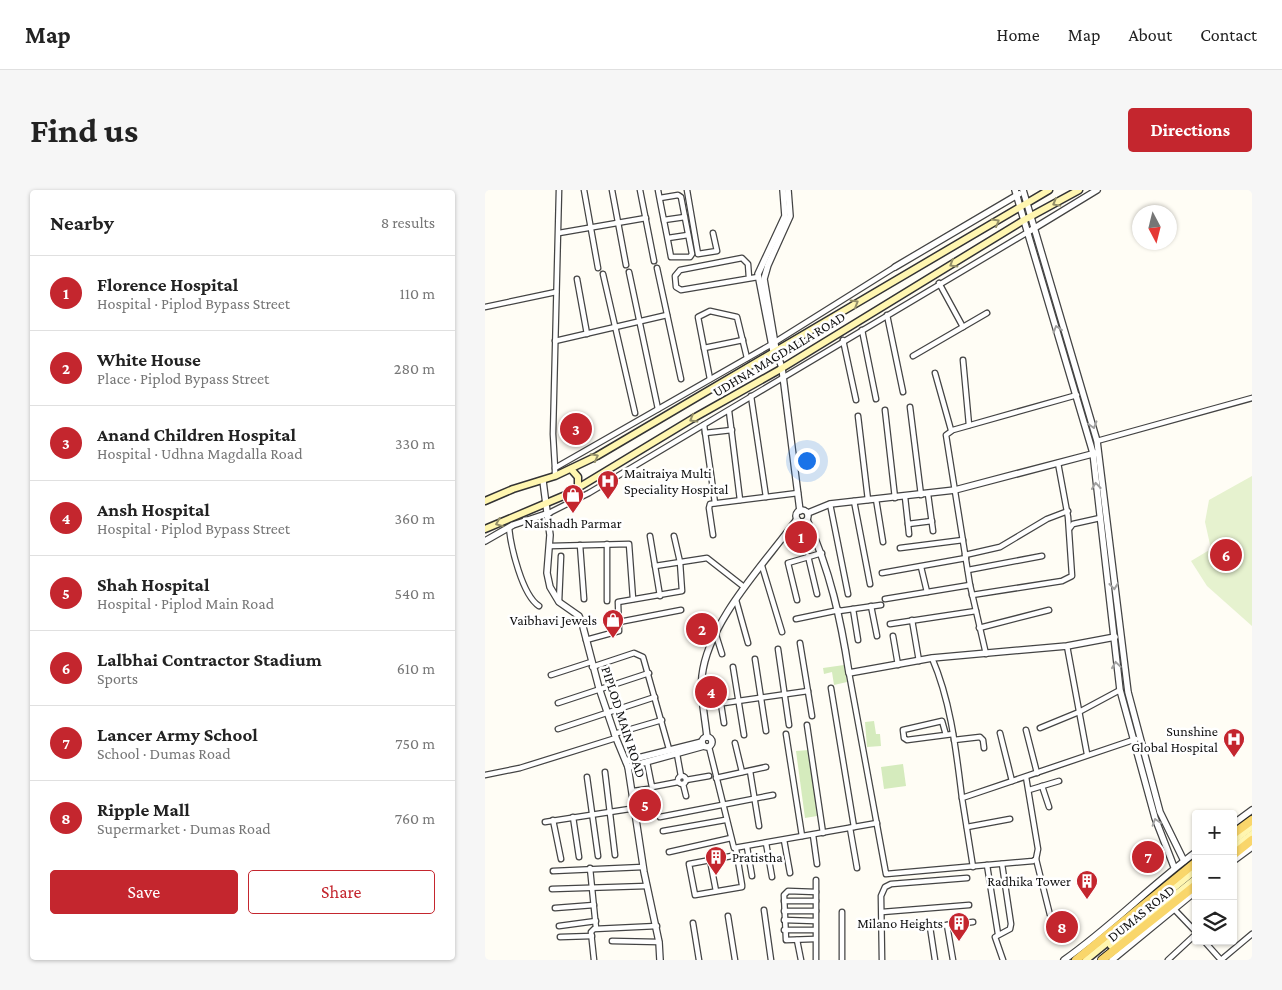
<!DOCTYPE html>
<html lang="en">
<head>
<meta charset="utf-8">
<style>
  body { margin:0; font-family:"Crimson Pro",serif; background:#f6f6f6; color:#222 }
  .controls { position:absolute; right:15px; bottom:15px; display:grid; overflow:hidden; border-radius:5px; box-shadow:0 1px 4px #0004 }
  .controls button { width:45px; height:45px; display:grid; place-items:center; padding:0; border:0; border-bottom:1px solid #e0e0e0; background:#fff; color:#222; font:25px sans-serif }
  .compass { position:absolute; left:647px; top:15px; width:45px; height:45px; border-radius:50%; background:#fff; box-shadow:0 1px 4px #0004; rotate:173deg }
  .you { position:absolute; left:321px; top:270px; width:18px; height:18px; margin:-12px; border:4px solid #fff; border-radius:50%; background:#1a73e8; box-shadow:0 0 0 8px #1a73e833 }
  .badge { display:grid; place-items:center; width:32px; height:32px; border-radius:50%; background:#c4262e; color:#fff; font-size:16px; font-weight:700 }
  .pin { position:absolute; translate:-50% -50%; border:2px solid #fff; box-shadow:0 1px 5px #0006 }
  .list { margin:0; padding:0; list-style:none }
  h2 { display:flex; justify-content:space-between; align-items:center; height:65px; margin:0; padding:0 20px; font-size:21px }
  h2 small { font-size:16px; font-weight:400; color:#767676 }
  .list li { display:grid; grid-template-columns:32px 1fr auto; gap:15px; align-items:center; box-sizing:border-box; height:75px; padding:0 20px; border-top:1px solid #e0e0e0 }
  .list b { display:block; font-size:19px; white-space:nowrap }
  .list p { margin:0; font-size:16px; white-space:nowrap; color:#767676 }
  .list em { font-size:16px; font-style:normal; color:#767676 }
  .actions { display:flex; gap:10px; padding:15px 20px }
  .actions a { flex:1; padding:11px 0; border:1px solid #c4262e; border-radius:5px; text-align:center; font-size:18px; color:#c4262e }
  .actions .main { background:#c4262e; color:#fff }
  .icon { flex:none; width:28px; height:28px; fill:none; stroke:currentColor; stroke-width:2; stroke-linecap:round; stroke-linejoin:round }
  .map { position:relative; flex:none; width:767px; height:770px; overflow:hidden; border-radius:5px }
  header { display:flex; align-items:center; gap:30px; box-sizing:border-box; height:70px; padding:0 25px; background:#fff; border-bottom:1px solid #e0e0e0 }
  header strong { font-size:24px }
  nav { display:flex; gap:28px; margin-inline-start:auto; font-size:18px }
  .intro { display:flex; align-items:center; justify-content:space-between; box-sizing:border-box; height:120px; padding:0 30px }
  h1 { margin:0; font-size:35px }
  .button { padding:12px 22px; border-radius:5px; background:#c4262e; color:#fff; font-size:18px; font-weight:700 }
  main { display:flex; gap:30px; padding:0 30px }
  aside { flex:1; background:#fff; border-radius:5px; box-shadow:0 1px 4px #0004 }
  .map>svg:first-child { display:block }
  .green { fill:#d5ebbd }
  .pitch { fill:#e6f2cf }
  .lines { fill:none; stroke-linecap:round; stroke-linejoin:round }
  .minor-casing { stroke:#444; stroke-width:7 }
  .tertiary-casing { stroke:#444; stroke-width:8 }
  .secondary-casing { stroke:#333; stroke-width:9 }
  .primary-casing { stroke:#222; stroke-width:10 }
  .minor { stroke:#fff; stroke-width:4.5 }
  .tertiary { stroke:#fff; stroke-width:5.5 }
  .secondary { stroke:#fff6b0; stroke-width:6 }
  .primary { stroke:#f9d66b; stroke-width:8 }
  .oneway { stroke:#948f68 }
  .oneway2 { stroke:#a0a0a0 }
  .labels { text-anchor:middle; stroke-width:5; stroke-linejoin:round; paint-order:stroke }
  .street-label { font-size:14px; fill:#111; stroke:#fff }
  .poi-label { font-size:14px; fill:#111; stroke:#fff; text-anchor:end }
</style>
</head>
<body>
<header>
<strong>Map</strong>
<nav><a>Home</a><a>Map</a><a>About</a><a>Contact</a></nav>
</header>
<div class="intro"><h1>Find us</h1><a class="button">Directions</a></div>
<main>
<aside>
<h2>Nearby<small>8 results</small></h2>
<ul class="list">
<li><span class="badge">1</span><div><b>Florence Hospital</b><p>Hospital · Piplod Bypass Street</p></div><em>110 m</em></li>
<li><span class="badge">2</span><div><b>White House</b><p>Place · Piplod Bypass Street</p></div><em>280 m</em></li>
<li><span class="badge">3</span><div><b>Anand Children Hospital</b><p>Hospital · Udhna Magdalla Road</p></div><em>330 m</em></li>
<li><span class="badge">4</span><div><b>Ansh Hospital</b><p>Hospital · Piplod Bypass Street</p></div><em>360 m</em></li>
<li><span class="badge">5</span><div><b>Shah Hospital</b><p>Hospital · Piplod Main Road</p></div><em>540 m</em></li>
<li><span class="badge">6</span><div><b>Lalbhai Contractor Stadium</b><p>Sports</p></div><em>610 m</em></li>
<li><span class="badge">7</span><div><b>Lancer Army School</b><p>School · Dumas Road</p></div><em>750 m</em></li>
<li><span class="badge">8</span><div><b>Ripple Mall</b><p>Supermarket · Dumas Road</p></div><em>760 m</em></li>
</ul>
<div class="actions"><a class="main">Save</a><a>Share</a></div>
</aside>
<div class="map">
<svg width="767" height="770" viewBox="0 0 767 770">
  <rect width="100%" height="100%" fill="#fffdf5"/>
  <g class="green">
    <polygon points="359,475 362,492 349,495 347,482 339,484 338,478"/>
    <polygon points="389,531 391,544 395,544 396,556 382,557 380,532"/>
    <polygon points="324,560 332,626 320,628 311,561"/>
    <polygon points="418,574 421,596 399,599 396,577"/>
  </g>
  <polygon class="pitch" points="767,286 767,436 722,396 706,371 726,359 720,332 724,310"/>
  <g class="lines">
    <g class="minor-casing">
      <g id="minor">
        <polyline points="99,0 113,78"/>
        <polyline points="127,0 141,75"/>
        <polyline points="155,0 169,71"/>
        <path d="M173 0C177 22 182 45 186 67H205L207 64 196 7 193 5 175 8"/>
        <polyline points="202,0 213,64 232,61 228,43"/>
        <polyline points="179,30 200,27"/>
        <polyline points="74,43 161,28"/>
        <polyline points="183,48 203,45"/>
        <polyline points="172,78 196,189"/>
        <polyline points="144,82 173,219"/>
        <polyline points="118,84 150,223"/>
        <polyline points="264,88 263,74 257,68 195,80 190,86 191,97 196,100 273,87"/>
        <polyline points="92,89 102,144"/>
        <polyline points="454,93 478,137"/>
        <polyline points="0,117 71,102"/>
        <polyline points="402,125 418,202"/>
        <polyline points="377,140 391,209"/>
        <polyline points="358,150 371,210"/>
        <polyline points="70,151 182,125"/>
        <polyline points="219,158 258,150"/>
        <polyline points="428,166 502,123"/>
        <polyline points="478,170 484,235"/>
        <polyline points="450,183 466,240"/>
        <polyline points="225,189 213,127 225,121 252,127 262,168"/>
        <polyline points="266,206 281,307"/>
        <polyline points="425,217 436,305"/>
        <polyline points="400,220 410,308"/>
        <polyline points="244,221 255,310"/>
        <polyline points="373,226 383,310"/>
        <polyline points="219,235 230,313"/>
        <polyline points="220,243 247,240"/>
        <polyline points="612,251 767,208"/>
        <polyline points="70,278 68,244 74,0"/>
        <polyline points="70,286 70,278 287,154 410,77"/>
        <polyline points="443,304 448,341"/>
        <polyline points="420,307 423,334 447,331"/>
        <polyline points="391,309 398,352"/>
        <polyline points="369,311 385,394"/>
        <polyline points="345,314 363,404"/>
        <polyline points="64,323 104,303 543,42"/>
        <polyline points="423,334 424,344"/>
        <path d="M24 338C26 357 37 405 54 416"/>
        <polyline points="585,338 588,334 615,328"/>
        <polyline points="228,345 224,318 225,314 313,303"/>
        <polyline points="165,346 175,406"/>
        <polyline points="122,354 122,411"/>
        <polyline points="95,355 99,409"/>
        <polyline points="65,356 144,354 148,409"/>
        <polyline points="415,358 478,350"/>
        <polyline points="480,365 515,357 562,329 583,321"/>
        <polyline points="323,366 332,404"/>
        <polyline points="170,376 222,368 259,397"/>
        <polyline points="277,376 297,442"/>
        <polyline points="436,377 442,402"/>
        <polyline points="483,380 557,366"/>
        <polyline points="397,383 481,368"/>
        <polyline points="487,405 577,391 587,386 583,327 573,273"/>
        <polyline points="400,409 485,395"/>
        <polyline points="251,410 263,453"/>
        <polyline points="312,410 303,373 337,363"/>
        <polyline points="74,412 76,366"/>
        <polyline points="386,416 392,446"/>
        <polyline points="368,419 373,450"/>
        <polyline points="354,421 396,415"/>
        <polyline points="311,429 354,420"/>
        <polyline points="427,430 434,471"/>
        <polyline points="134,432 196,420"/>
        <polyline points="405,434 491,421"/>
        <polyline points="494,438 564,420"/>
        <polyline points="231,445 237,464"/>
        <polyline points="408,446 413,475"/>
        <polyline points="101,450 134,441 133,412 197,401 195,372 189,346"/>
        <polyline points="315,453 327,526"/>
        <polyline points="582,456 602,564"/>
        <polyline points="293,459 304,535"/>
        <polyline points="501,464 485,395 461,245 468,240 592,205"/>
        <path d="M447 468C466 512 471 560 477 608"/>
        <polyline points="270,469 281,541"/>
        <polyline points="107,477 149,463 158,467 184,559"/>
        <polyline points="248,477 259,545"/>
        <polyline points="364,483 401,684 548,671 551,669 553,659 541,587"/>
        <polyline points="66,485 106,472"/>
        <polyline points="346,498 369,637"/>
        <polyline points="73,513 164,483"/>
        <polyline points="236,514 239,533"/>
        <polyline points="218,516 323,501"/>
        <polyline points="322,535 338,643"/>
        <polyline points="555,538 594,522 635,500"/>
        <polyline points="73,539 170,507"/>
        <polyline points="541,540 552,583"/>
        <polyline points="515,543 527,591"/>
        <polyline points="129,544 177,530"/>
        <polyline points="301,544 317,646"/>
        <polyline points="461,545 457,531 418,540 419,548 422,550 468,544"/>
        <polyline points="469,550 495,547 498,550 499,558"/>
        <polyline points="250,553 257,582"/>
        <polyline points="224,557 249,658 392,633"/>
        <polyline points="192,564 196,586"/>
        <polyline points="162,572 167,597 193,592"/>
        <polyline points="265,581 274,636"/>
        <polyline points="120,582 130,665"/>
        <polyline points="0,585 35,578 131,548"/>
        <circle cx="197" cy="590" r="4"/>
        <polyline points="102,587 113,666"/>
        <polyline points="231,588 281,577"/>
        <polyline points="201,590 224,586"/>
        <polyline points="198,594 201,606"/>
        <polyline points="557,596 564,617"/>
        <polyline points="544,600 574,591"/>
        <polyline points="148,601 163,599"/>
        <polyline points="88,627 94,667"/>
        <polyline points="175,627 288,605"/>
        <polyline points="68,630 76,669"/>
        <polyline points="60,632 151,618"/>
        <polyline points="482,637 525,629"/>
        <polyline points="365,638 372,678"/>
        <polyline points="178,641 240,630"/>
        <polyline points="328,645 332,674"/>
        <polyline points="299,650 305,683"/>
        <polyline points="281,653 287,687"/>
        <polyline points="262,657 267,686"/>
        <polyline points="251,659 257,695 257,697 210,705 204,674 252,665"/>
        <polyline points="184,662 246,648"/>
        <polyline points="551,669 565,725"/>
        <polyline points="225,670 231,701"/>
        <polyline points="517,674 526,734 525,739 510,747 518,770"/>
        <polyline points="502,675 513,744"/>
        <polyline points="488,677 477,608 651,549"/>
        <polyline points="105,678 111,738"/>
        <polyline points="68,681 158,677"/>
        <polyline points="67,699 162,696"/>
        <polyline points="299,711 331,711"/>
        <polyline points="70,718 109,715"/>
        <polyline points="689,719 711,742"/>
        <polyline points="279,720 286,770"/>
        <polyline points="299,721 331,721"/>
        <polyline points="357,722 357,770"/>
        <polyline points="397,722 484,715"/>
        <polyline points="243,726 250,770"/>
        <polyline points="299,730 330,731"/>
        <polyline points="208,733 214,770"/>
        <polyline points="462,735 468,770"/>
        <polyline points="74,736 111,731"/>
        <polyline points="299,740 330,740"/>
        <polyline points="75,747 107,746"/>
        <polyline points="330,749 301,750 299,705 303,701 331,702"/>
        <polyline points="312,750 316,770"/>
        <polyline points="127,751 174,752"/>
        <polyline points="719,751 736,770"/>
        <polyline points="109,770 106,742 109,739 172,736"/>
        <polyline points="331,770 331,690"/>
        <polyline points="397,770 396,706 400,697 406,694 482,688"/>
        <polyline points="450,770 445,737 488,732"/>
        <polyline points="683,770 711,744"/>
        <polyline points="736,770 767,744"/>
      </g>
    </g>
    <g class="tertiary-casing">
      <g id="tertiary">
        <polyline points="303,0 305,26 283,75 279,89 291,160 297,178 315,321"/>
        <polyline points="530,0 608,263 635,500 670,628 689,677"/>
        <polyline points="538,0 612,251 643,502 675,622 699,671"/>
        <polyline points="543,42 612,0"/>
        <polyline points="410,77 534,4"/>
        <polyline points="289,166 273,84 300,26 298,0"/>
        <polyline points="58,291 65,345 62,383 65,397 74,412 94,426 97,433 114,498 131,548 143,577 159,682 174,752 175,770"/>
        <circle cx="317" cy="326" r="6"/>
        <polyline points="323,323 345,314 470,300 611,263"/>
        <path d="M322 330C345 380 356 430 364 483L447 468 582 456 630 447"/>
        <polyline points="0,351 28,335 64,323"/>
        <path d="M222 547C220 527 215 506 217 486 223 431 281 372 312 329"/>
        <circle cx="222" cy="552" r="5"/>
        <polyline points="141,571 217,552"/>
        <polyline points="143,577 219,556"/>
        <polyline points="748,634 767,620"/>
        <polyline points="748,671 767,657"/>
        <path d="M579 770C626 737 665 696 711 662"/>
        <polyline points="627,770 711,701"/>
      </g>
    </g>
    <g class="secondary-casing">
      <g id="secondary">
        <polyline points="86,279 93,287 93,298"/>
        <polyline points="0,311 28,299 70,286 112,266 564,0"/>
        <polyline points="0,339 83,304 207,229 294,180 539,30 594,0"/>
        <polyline points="748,651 767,637"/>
        <polyline points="748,658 767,644"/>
        <polyline points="626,756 711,688"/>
        <polyline points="601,770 711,680"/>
      </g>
    </g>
    <g class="primary-casing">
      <g id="primary">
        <polyline points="748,644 767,630"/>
        <polyline points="748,665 767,650"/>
        <polyline points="591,770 711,672"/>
        <polyline points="617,770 711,695"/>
      </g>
    </g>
    <use href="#minor" class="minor"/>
    <use href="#tertiary" class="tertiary"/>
    <use href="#secondary" class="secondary"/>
    <use href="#primary" class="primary"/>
  </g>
  <defs><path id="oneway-chevron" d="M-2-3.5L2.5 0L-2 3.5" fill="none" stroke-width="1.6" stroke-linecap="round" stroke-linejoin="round" transform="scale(1.25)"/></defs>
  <g class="oneway">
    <use href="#oneway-chevron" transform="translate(571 13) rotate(151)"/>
    <use href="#oneway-chevron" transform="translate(511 32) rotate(-30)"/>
    <use href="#oneway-chevron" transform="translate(468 74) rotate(149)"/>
    <use href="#oneway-chevron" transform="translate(370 113) rotate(-31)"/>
    <use href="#oneway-chevron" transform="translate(208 229) rotate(150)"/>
    <use href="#oneway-chevron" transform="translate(110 267) rotate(-28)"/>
    <use href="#oneway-chevron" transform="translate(14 333) rotate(158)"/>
  </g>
  <g class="oneway2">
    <use href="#oneway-chevron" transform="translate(572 139) rotate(-107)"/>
    <use href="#oneway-chevron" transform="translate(608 235) rotate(74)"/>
    <use href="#oneway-chevron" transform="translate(611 296) rotate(-96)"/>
    <use href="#oneway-chevron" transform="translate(629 396) rotate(84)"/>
    <use href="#oneway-chevron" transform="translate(631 475) rotate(-98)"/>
    <use href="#oneway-chevron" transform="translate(671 632) rotate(-108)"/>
  </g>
  <defs>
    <g id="hospital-pin" transform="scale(1.125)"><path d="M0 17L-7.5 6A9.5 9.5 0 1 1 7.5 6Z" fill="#c4262e" stroke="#fff"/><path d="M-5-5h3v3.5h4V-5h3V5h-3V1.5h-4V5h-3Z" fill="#fff"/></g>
    <g id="shop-pin" transform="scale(1.125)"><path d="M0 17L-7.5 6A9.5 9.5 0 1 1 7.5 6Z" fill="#c4262e" stroke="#fff"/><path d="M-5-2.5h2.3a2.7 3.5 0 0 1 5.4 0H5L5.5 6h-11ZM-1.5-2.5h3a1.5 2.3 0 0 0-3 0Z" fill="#fff"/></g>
    <g id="building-pin" transform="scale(1.125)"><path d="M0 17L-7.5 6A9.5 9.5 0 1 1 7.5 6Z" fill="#c4262e" stroke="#fff"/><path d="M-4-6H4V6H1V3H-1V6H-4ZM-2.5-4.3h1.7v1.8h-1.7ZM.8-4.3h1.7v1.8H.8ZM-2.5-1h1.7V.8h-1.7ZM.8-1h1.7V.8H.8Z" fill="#fff"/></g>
  </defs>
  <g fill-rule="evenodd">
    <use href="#hospital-pin" x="123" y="291"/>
    <use href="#shop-pin" x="88" y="305"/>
    <use href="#shop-pin" x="128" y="430"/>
    <use href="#hospital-pin" x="749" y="549"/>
    <use href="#building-pin" x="231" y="667"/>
    <use href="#building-pin" x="602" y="691"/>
    <use href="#building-pin" x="474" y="733"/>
  </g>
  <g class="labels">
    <g class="street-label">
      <text transform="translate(294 164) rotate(-31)" y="5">UDHNA MAGDALLA ROAD</text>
      <text transform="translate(139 532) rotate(72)" y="5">PIPLOD MAIN ROAD</text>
      <text transform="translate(656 723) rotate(-39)" y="5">DUMAS ROAD</text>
    </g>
    <g class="poi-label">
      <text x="139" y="288" text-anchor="start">Maitraiya Multi<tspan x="139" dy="16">Speciality Hospital</tspan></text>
      <text x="88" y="338" text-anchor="middle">Naishadh Parmar</text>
      <text x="112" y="435">Vaibhavi Jewels</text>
      <text x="733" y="546">Sunshine<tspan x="733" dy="16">Global Hospital</tspan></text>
      <text x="247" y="672" text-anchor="start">Pratistha</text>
      <text x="586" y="696">Radhika Tower</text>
      <text x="458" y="738">Milano Heights</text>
    </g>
  </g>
</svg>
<div class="controls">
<button>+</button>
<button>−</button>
<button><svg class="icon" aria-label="layers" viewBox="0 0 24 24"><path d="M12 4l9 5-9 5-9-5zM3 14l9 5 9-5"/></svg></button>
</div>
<svg class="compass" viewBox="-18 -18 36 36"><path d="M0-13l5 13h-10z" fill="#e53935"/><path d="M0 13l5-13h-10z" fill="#767676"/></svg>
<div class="you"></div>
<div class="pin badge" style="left:316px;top:347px">1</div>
<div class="pin badge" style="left:217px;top:439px">2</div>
<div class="pin badge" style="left:91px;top:239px">3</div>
<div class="pin badge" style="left:226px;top:502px">4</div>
<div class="pin badge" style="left:160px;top:615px">5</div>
<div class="pin badge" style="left:741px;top:365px">6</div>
<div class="pin badge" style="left:663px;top:667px">7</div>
<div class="pin badge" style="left:577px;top:737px">8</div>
</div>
</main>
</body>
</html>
